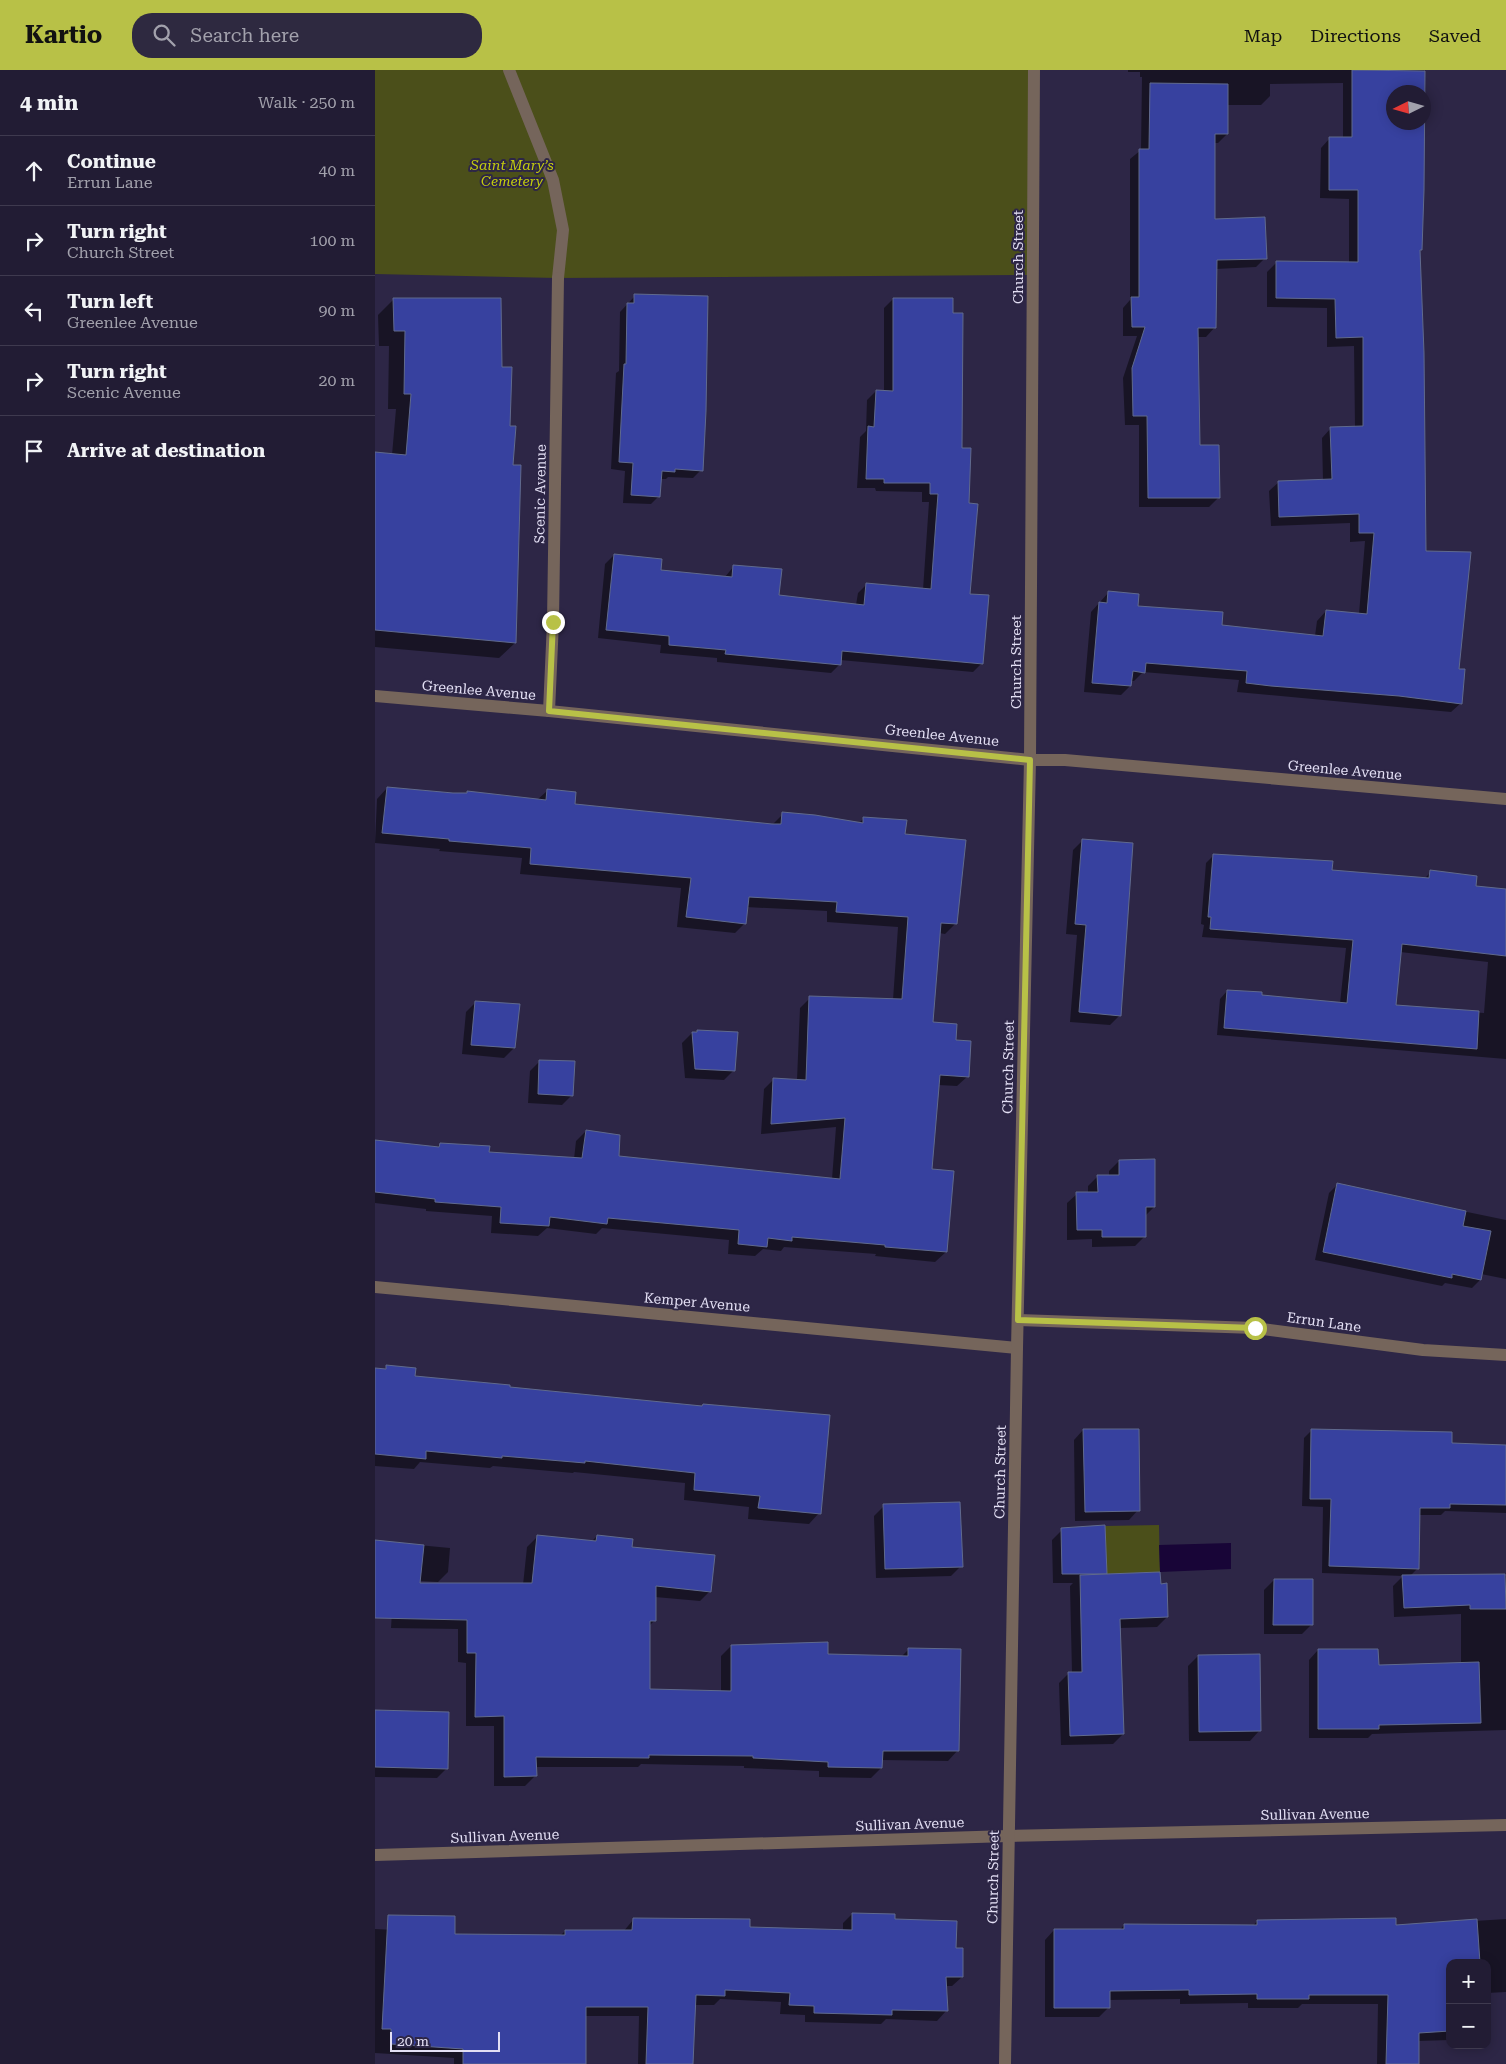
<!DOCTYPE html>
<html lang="en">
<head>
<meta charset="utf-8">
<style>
  body { margin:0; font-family:"Roboto Serif",serif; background:#2e2940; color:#f1f3f6 }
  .controls { position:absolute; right:15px; bottom:15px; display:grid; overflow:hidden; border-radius:10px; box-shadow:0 2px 12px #0003 }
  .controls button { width:45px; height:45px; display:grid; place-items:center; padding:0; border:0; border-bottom:1px solid #3f3a4f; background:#221c34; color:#f1f3f6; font:25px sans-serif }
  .compass { position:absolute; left:1011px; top:15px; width:45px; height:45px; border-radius:50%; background:#221c34; box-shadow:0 2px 12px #0003; rotate:265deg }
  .scale { position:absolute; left:15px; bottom:12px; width:110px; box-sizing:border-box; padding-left:5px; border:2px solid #e3dff4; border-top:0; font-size:14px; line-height:18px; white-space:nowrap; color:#e3dff4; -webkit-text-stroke:4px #2d2646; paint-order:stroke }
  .stop { position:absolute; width:15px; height:15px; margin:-11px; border:4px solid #b8c147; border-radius:50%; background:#fff }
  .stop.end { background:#b8c147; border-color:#fff; box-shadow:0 1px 5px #0008 }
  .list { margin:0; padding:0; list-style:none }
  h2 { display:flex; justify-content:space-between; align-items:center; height:65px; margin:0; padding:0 20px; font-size:21px }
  h2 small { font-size:16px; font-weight:400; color:#a2a1ac }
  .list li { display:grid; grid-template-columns:32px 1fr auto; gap:15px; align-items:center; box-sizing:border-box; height:70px; padding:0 20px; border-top:1px solid #3f3a4f }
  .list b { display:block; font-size:19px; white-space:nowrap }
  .list p { margin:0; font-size:16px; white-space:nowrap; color:#a2a1ac }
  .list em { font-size:16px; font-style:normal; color:#a2a1ac }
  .icon { flex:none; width:28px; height:28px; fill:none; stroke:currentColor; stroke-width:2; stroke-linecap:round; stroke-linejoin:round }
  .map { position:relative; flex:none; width:1131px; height:1994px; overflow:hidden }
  header { display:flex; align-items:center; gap:30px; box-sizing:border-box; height:70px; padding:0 25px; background:#b8c147; color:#111 }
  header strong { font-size:24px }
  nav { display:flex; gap:28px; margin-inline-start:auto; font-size:18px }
  .search { width:350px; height:45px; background:#2e2940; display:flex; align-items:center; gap:12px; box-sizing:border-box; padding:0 18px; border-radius:20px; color:#a2a1ac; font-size:19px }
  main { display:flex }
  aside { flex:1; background:#221c34 }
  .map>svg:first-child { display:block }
  .green { fill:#4b4f1a }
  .water { fill:#180537 }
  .shadow { fill:#0007; fill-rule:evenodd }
  .building { fill:#37419f; stroke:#606a8d; fill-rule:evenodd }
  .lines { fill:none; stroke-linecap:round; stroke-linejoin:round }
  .lane { stroke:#75655b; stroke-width:12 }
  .street { stroke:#75655b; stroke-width:12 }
  .route { stroke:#b8c147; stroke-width:6 }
  .labels { text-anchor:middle; stroke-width:4; stroke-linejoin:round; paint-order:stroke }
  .park-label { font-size:14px; font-style:italic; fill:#c4cd0d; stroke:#2d2646 }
  .street-label { font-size:14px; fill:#e3dff4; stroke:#2d2646 }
</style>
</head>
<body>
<header>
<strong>Kartio</strong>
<div class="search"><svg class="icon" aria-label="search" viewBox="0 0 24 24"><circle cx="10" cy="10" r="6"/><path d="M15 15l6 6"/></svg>Search here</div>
<nav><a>Map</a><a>Directions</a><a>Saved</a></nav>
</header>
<main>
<aside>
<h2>4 min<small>Walk · 250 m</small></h2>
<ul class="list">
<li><svg class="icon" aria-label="ahead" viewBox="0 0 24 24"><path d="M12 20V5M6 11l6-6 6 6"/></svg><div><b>Continue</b><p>Errun Lane</p></div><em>40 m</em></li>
<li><svg class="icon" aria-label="right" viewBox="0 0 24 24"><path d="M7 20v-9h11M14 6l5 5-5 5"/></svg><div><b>Turn right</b><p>Church Street</p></div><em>100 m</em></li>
<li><svg class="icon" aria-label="left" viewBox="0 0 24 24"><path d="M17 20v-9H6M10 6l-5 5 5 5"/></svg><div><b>Turn left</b><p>Greenlee Avenue</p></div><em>90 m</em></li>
<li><svg class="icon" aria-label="right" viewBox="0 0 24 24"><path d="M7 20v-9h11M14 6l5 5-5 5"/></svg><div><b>Turn right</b><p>Scenic Avenue</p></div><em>20 m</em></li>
<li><svg class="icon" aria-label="arrive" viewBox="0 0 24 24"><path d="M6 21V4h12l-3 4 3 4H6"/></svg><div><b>Arrive at destination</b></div></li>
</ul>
</aside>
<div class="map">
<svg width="1131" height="1994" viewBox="0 0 1131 1994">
  <rect width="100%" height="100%" fill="#2d2646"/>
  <g class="green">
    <polygon points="0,0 659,0 658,205 183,208 0,204"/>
    <polygon points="784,1455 785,1502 732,1504 730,1456"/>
  </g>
  <polygon class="water" points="856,1473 856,1499 785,1502 784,1475"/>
  <g class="shadow">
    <polygon points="753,0 1049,0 1049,48 1048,22 1018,22 1018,52 1046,180 1044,182 1049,482 1083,600 1086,633 1076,642 862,622 864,610 768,602 759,611 756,611 755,616 746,625 709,622 716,542 734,522 762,537 846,556 940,566 942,551 951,541 984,544 990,471 975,472 975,453 896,456 894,421 904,412 948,410 947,368 956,358 980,358 979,276 952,277 952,238 892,237 892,202 902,192 974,193 974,129 945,128 946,78 955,68 968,68 968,13 895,14 895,26 886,35 852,35 852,64 843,73 838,73 838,150 890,188 881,197 841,199 840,257 831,267 822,267 824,376 843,428 834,437 764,437 764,355 750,355 748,308 762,266 748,266 748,238 755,230 755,89 766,80 767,7 765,7 765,2 753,2"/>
    <polygon points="260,226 326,400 318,408 293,407 291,409 285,409 284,426 276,434 248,433 250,401 236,399 241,303 244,301 245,242"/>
    <polygon points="19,229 134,357 140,573 124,588 0,577 0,383 17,385 21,339 13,339 14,276 4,276 3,245"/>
    <polygon points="518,229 585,379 593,434 594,525 607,593 598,602 465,590 465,594 456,603 342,592 342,588 285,583 286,575 223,568 230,494 239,485 285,501 350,507 359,496 403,526 481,535 483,523 492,514 548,520 554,432 547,432 547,422 501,421 500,418 482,418 485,367 491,361 492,330 501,321 509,321 509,238"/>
    <polygon points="12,718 90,724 92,722 162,730 172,721 198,735 397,755 408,744 484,753 489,748 529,766 580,854 570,864 564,863 556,954 580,971 593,1006 582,1016 563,1015 556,1100 571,1182 560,1192 500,1186 501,1184 409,1177 406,1181 388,1179 380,1186 353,1184 354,1170 227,1158 221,1164 172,1158 163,1166 116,1163 117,1146 51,1141 51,1139 0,1133 0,1071 61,1078 65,1074 113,1083 199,1089 201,1071 211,1061 243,1087 457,1109 461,1057 386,1064 389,1019 399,1009 422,1010 425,938 435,928 518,930 523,857 452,852 452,841 371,837 370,853 360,863 302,857 306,818 145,804 147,788 64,781 65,779 0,773 2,729"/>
    <polygon points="708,770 745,945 735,955 695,952 702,865 691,864 698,780"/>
    <path d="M839 785 956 801 1049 809 1056 802 1100 817 1131 820V989L842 965 845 929 852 921 886 926 965 933 971 878 827 867 829 855 826 854 831 793ZM1025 882 1113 892 1109 943 1020 936Z"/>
    <polygon points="101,932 139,978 129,988 87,984 91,942"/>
    <polygon points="322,961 359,1000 349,1010 310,1008 307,973 317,963"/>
    <polygon points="165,991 197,1025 187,1035 153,1033 155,1001"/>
    <polygon points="744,1091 779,1137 770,1146 770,1166 760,1176 717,1177 717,1169 692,1170 692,1133 702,1124 713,1123 713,1116 723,1106 734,1106 734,1101"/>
    <polygon points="962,1115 1131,1150 1131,1209 1106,1204 1105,1210 1097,1218 1070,1213 1067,1216 940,1190 954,1123"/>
    <polygon points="12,1297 39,1308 444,1443 434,1454 373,1449 374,1437 309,1430 310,1413 199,1402 198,1403 118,1396 115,1398 45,1392 39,1399 0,1396 0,1299 8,1300"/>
    <polygon points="708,1360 763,1440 754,1450 700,1451 699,1370"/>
    <polygon points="937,1360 1075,1374 1131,1376 1131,1443 1070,1441 1066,1445 1044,1445 1042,1499 1035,1506 1131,1506 1131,1660 997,1664 993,1668 934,1668 934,1590 943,1580 1002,1596 1086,1594 1086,1544 1019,1547 1018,1516 1028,1506 947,1503 948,1437 927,1436 929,1368"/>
    <polygon points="509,1436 586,1496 576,1506 501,1508 499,1446"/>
    <polygon points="687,1460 730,1503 728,1505 785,1515 792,1547 782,1557 744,1558 748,1664 738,1674 686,1675 684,1613 694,1603 697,1603 695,1516 698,1513 678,1513 677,1470"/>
    <polygon points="222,1466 256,1478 335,1521 325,1531 280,1527 280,1550 274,1556 273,1621 346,1622 346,1586 356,1576 451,1586 526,1587 534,1579 583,1680 573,1691 506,1690 506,1698 496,1708 444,1707 444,1701 369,1698 369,1696 266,1694 263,1697 160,1697 160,1706 150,1716 119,1716 119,1656 91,1656 91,1593 83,1592 83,1559 16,1558 18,1524 148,1515 152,1477 162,1467 216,1472"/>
    <polygon points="0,1471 75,1478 73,1502 63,1512 0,1508"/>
    <polygon points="899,1510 937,1554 927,1564 889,1564 889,1520"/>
    <polygon points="823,1586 884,1661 875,1671 814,1671 813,1596"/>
    <polygon points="0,1641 72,1698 62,1708 0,1707"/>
    <polygon points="477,1844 518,1850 580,1879 587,1907 577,1916 570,1916 571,1941 562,1951 511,1949 506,1954 430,1952 430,1945 405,1944 406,1932 345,1929 339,1935 319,1935 317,1994 263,1994 264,1946 210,1946 210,1994 79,1994 79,1988 0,1983 0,1859 42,1861 78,1865 185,1866 190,1861 248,1862 258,1850 374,1858 468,1861 468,1853"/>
    <polygon points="1131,1849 1131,1922 1112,1923 1112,1893 1075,1893 1075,1970 1043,1971 1043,1994 1002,1994 1003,1934 927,1934 923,1938 873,1938 873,1933 805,1934 805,1929 733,1930 733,1938 724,1947 670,1947 670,1870 679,1860 745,1860 749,1855 878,1856 882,1851 1020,1856"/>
  </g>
  <g class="building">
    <path d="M977 0 1050 1 1049 120 1047 180H1045L1049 283 1051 481 1096 482 1084 599H1090L1087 634 1024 626 896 616 871 613 872 601 771 593 770 603 758 601 756 616 717 613 724 532 732 533 733 521 764 524 763 536 848 542 847 555 948 566 951 540 992 544 999 463H984V444L904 447 903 411 957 409 955 357 988 356V267L961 268 960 229 901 228V191L983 192V120H954V67H977ZM1018 22H1048V52H1018Z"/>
    <polygon points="775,13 853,14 853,64 840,64 840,149 890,147 892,189 842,190 841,258 823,258 825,375 844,375 845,428 773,428 772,346 758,346 757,298 770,257 757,257 756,227 764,227 764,79 774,79"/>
    <polygon points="259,224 333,226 331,341 328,401 300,399 300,402 287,401 285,427 256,425 258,393 244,392 249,294 251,294 252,233 259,233"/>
    <polygon points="18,228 126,228 127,297 137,297 135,356 141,356 138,395 146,395 141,573 0,560 0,382 31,385 36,324 29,324 30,261 19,261"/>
    <polygon points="518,228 578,228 578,243 588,243 587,378 596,378 594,433 603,434 595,524 614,525 608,594 467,581 466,595 350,584 351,580 294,575 294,566 231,560 239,484 287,489 286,500 357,507 358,495 407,499 404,525 489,535 491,513 556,519 563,424 555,424 555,413 509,413 509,409 491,409 493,356 499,357 501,320 518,321"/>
    <polygon points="12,717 78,723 92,723 92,721 171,730 172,719 201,722 200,734 397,754 406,754 407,742 440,745 488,753 488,747 532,750 530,764 591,770 582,854 566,853 558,952 582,954 581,970 596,971 594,1007 565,1005 557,1099 579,1101 572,1182 510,1177 510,1175 417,1167 417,1171 393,1168 392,1177 363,1174 364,1160 233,1148 232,1154 175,1147 174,1156 125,1153 126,1137 60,1132 60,1129 0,1122 0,1070 64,1077 65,1073 115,1076 114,1082 207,1088 211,1060 245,1065 244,1086 465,1109 470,1048 396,1054 398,1008 431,1010 434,926 527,929 533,847 461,842 462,832 374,827 371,854 311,847 316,808 155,794 156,778 74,771 74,769 7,763"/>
    <polygon points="707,769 758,773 746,946 704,942 711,855 700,854"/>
    <polygon points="838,784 958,791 957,800 1054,808 1055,800 1102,806 1101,816 1131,819 1131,886 1027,874 1021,935 1104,941 1102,979 849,958 852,920 887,922 887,925 972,933 978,870 835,859 836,847 833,847"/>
    <polygon points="100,931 145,934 140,978 96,975"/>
    <polygon points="322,960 363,962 360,1001 320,999 317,962 322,962"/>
    <polygon points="164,990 200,991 198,1026 163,1024"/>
    <polygon points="780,1089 780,1137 771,1137 771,1167 727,1167 727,1160 702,1160 701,1122 723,1122 722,1105 744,1105 744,1090"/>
    <polygon points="962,1113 1091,1141 1088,1156 1116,1161 1106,1210 1077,1204 1077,1208 948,1182"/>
    <polygon points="11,1295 41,1298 40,1306 135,1315 135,1317 327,1336 328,1334 455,1345 446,1444 383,1438 385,1426 319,1420 320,1403 210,1391 210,1393 127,1386 127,1388 51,1381 51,1389 0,1384 0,1298 11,1299"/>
    <polygon points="708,1359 764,1359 765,1441 710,1442"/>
    <polygon points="936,1359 1077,1362 1077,1373 1131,1375 1131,1435 1075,1434 1075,1438 1045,1438 1044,1499 954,1496 956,1429 935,1429"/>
    <polygon points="585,1432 588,1497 510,1499 508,1434"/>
    <polygon points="730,1455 732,1504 687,1504 686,1458"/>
    <polygon points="162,1465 221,1471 222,1465 258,1469 257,1477 340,1485 336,1522 281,1516 281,1551 275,1551 275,1619 356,1621 356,1575 453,1572 453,1584 533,1586 533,1578 586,1579 584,1681 508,1681 507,1698 453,1697 453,1692 378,1688 378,1686 274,1685 274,1688 161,1687 162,1706 129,1707 129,1646 100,1647 101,1583 92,1583 92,1550 0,1548 0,1470 49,1475 45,1513 157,1513"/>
    <polygon points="785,1502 786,1514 792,1513 793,1547 745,1549 749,1664 695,1666 693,1602 707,1602 705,1505"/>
    <polygon points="1130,1504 1131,1539 1095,1539 1095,1535 1029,1538 1027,1505"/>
    <polygon points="899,1509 938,1509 938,1555 898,1555"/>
    <polygon points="943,1579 1003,1579 1004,1595 1104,1592 1106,1653 1004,1655 1004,1659 943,1659"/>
    <polygon points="885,1584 886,1661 824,1662 823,1585"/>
    <polygon points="0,1640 74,1642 73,1699 0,1697"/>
    <polygon points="477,1843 520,1844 520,1849 582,1851 581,1878 588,1878 588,1907 571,1907 573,1941 517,1940 517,1945 439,1943 439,1936 414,1935 415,1923 350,1920 350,1926 321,1925 318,1994 271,1994 273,1937 211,1937 211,1994 88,1994 88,1979 16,1974 16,1959 7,1959 13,1845 80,1846 80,1864 190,1865 190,1860 257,1860 258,1848 375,1849 375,1857 477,1860"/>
    <polygon points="1021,1848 1021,1855 1102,1849 1105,1893 1075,1893 1075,1961 1044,1963 1044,1994 1011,1994 1013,1925 934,1925 934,1929 882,1929 882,1924 814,1925 814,1920 735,1921 735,1938 679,1938 679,1859 749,1859 749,1854 882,1855 882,1850"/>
  </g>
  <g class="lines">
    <polyline class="lane" points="134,0 178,110 188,160 183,208"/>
    <g class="street">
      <polyline points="0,626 174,641 655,690 690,690 1131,729"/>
      <polyline points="174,641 178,552 183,208"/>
      <polyline points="0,1217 642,1278"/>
      <polyline points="643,1250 880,1258 1048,1280 1131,1285"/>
      <polyline points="0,1785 634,1766 1131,1755"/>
      <polyline points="630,1994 642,1278 655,690 659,0"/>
    </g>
  </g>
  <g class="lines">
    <polyline class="route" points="178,552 174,641 655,690 643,1250 880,1258"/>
  </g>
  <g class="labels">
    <g class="park-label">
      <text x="137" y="100">Saint Mary’s<tspan x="137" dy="16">Cemetery</tspan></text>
    </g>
    <g class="street-label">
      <text transform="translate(643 187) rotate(-90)" y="5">Church Street</text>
      <text transform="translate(165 424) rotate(-89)" y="5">Scenic Avenue</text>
      <text transform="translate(641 592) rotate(-90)" y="5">Church Street</text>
      <text transform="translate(104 620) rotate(5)" y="5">Greenlee Avenue</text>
      <text transform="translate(567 665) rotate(6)" y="5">Greenlee Avenue</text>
      <text transform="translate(970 700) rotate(5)" y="5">Greenlee Avenue</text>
      <text transform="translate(633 997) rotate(-89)" y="5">Church Street</text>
      <text transform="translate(322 1232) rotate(5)" y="5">Kemper Avenue</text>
      <text transform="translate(949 1252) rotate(8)" y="5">Errun Lane</text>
      <text transform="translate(625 1402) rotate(-89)" y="5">Church Street</text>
      <text transform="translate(940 1744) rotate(-1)" y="5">Sullivan Avenue</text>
      <text transform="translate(535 1754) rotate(-2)" y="5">Sullivan Avenue</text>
      <text transform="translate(130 1766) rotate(-2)" y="5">Sullivan Avenue</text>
      <text transform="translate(618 1807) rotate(-89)" y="5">Church Street</text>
    </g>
  </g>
</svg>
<div class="controls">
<button>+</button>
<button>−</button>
</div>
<svg class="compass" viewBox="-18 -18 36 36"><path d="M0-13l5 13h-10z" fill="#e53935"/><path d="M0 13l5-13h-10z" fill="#a2a1ac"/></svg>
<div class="scale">20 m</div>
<div class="stop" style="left:880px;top:1258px"></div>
<div class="stop end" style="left:178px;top:552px"></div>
</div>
</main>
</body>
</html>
